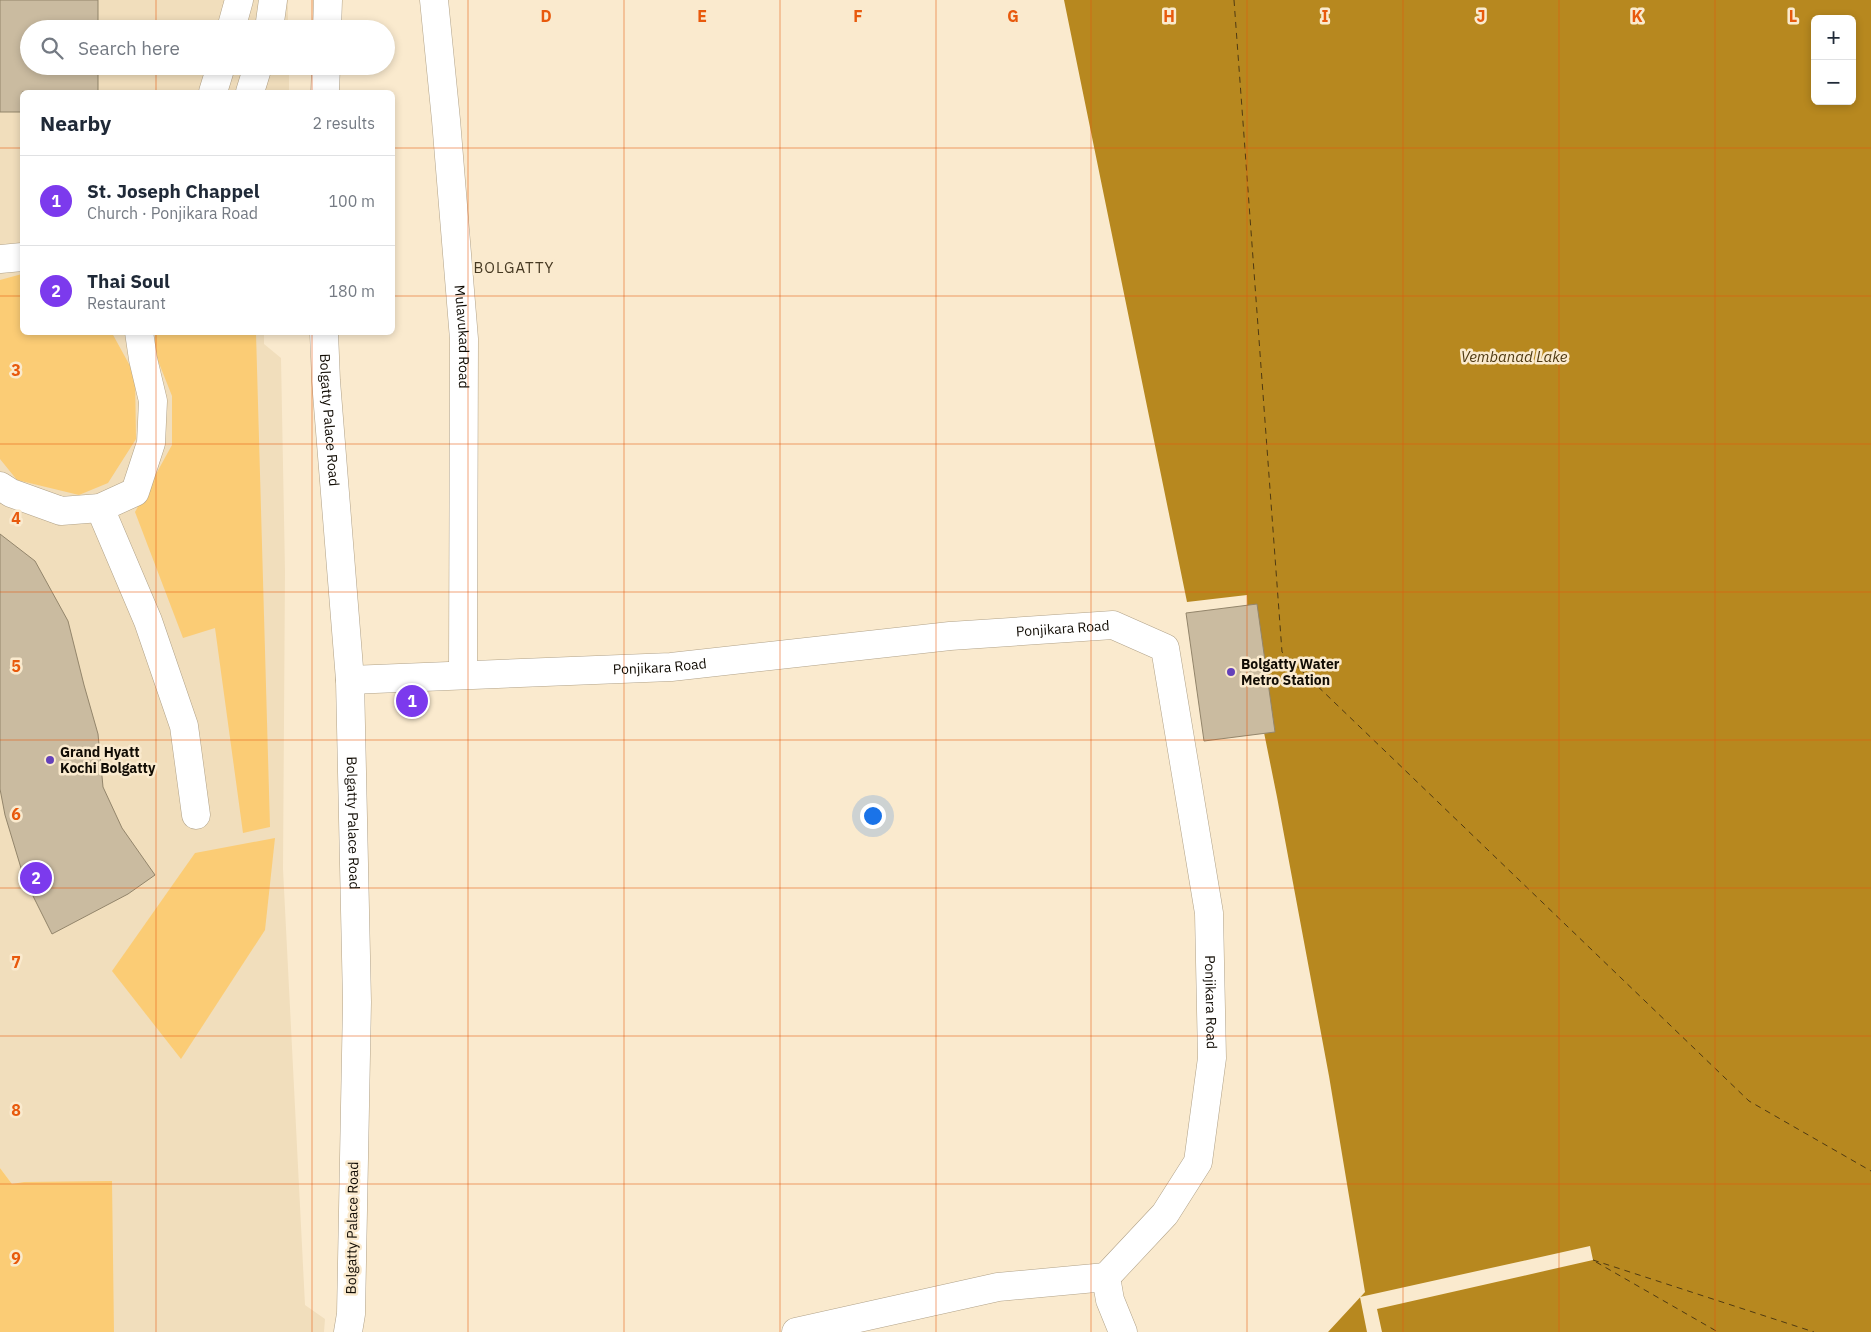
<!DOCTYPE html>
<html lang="en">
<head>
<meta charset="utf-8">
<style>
  body { margin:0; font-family:"IBM Plex Sans",sans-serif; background:#f2f2f3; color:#1f2937 }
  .controls { position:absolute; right:15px; top:15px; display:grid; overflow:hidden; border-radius:8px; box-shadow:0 2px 8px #0003 }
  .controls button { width:45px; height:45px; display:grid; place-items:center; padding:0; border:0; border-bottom:1px solid #e0e1e3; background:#fff; color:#1f2937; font:25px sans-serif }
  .you { position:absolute; left:872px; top:815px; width:18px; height:18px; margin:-12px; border:4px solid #fff; border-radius:50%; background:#1a73e8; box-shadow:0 0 0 8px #1a73e833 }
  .badge { display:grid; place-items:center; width:32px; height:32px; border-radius:50%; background:#7c3aed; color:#fff; font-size:16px; font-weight:700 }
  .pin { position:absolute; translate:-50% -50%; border:2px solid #fff; box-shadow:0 1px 5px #0006 }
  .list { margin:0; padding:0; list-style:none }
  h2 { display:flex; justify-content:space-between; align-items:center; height:65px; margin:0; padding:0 20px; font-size:21px }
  h2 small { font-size:16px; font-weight:400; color:#747a83 }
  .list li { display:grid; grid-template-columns:32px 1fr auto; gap:15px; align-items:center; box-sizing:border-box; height:90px; padding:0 20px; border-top:1px solid #e0e1e3 }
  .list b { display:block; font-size:19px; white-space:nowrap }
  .list p { margin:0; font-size:16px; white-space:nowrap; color:#747a83 }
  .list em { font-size:16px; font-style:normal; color:#747a83 }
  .icon { flex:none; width:28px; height:28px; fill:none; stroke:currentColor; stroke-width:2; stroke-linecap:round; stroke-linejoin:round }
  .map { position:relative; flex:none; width:1871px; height:1332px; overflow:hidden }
  .search { position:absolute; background:#fff; box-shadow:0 2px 8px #0003; left:20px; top:20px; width:375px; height:55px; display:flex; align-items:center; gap:12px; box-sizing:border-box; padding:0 18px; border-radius:28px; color:#747a83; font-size:19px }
  .panel { position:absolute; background:#fff; box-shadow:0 2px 8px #0003; left:20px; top:90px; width:375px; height:245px; border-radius:8px }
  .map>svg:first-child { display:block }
  .built { fill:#f1debc }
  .green { fill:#fbcc75 }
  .water { fill:#b7881f; fill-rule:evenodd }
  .pier { fill:#faeace }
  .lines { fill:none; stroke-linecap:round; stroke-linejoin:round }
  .ferry { stroke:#4f3a12; stroke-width:1; stroke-dasharray:6 5; stroke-linecap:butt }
  .building { fill:#cabba0; stroke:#93856b }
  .minor-casing { stroke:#b1a288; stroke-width:29 }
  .minor { stroke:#fff; stroke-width:28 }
  .grid { fill:none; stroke:#e8590c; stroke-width:1; stroke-opacity:0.55 }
  .poi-dot { fill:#6441ba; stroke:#faeace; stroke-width:2 }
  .labels { text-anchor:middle; stroke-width:5; stroke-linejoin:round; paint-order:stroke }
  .street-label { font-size:14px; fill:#110c04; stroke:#faeace }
  .poi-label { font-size:14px; font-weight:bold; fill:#110c04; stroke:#faeace; text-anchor:start }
  .neighbourhood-label { font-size:15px; letter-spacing:1px; fill:#463922; stroke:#faeace }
  .water-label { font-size:15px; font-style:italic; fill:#4f3a12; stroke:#faeace }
  .grid-label { font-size:16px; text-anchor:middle; font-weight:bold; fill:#e8590c; stroke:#faeace; stroke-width:5; stroke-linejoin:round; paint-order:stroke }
</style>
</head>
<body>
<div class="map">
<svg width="1871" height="1332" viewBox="0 0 1871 1332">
  <rect width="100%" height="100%" fill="#faeace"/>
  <polygon class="built" points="0,0 288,0 288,29 29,29 29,66 289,66 289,92 22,92 22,332 264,333 264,344 281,358 285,571 283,869 305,1305 325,1319 324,1332 7,1332 12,1184 0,1168"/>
  <g class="green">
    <polygon points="22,274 22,332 112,333 135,375 136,439 108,483 79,495 17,480 0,459 0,280"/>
    <polygon points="155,333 256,333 270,827 243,833 215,628 183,638 135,512 172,445 172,396 155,353"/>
    <polygon points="275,838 265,930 181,1059 112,971 195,853"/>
    <polygon points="0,1168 12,1184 24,1182 112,1181 114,1332 0,1332"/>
  </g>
  <path class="water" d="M1064 0H1871V1332H1328L1365 1292 1329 1076 1277 797 1248 653 1247 595 1187 602ZM1815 19H1852V101H1815Z"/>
  <polygon class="pier" points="1590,1246 1593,1260 1377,1309 1382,1332 1367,1332 1360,1297"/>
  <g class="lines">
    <g class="ferry">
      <polyline points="1234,0 1282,652 1749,1101 1871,1171"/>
      <polyline points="1593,1260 1814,1332"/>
      <polyline points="1596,1262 1718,1332"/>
    </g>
  </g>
  <g class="building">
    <polygon points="0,0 98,0 98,29 29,29 29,66 98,66 98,92 22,92 22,112 0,112"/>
    <polygon points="0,534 35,561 68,621 84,685 98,734 103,787 122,828 155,875 128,894 52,934 24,878 5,815 0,789"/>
    <polygon points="1257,604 1275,732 1204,741 1186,613"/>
  </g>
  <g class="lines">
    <g class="minor-casing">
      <g id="minor">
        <path id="s1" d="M434 0 446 120 464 339 463 674"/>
        <polyline points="231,29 239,0"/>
        <polyline points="269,29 273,0"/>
        <polyline points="327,29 328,0"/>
        <polyline points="213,92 221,66"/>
        <polyline points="250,92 258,66"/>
        <polyline points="325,92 326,66"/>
        <polyline points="0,259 22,257"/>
        <path id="s2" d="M324 332 326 381 350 680 357 1002 351 1314 348 1332"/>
        <polyline points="0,486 11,493 61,511 100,508 135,492 151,443 153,401 143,359 139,332"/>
        <polyline points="100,508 148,621 184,726 196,815"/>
        <path id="s3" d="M350 680 671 667 950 636 1113 625 1165 648 1209 913 1212 1058 1198 1162 1165 1214 1106 1277"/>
        <polyline points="1106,1277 1110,1300 1123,1332"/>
        <polyline points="796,1332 998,1287 1106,1277"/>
      </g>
    </g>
    <use href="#minor" class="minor"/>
  </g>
  <path class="grid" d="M156 0V29M312 0V29M468 0V1332M624 0V1332M780 0V1332M936 0V1332M1091 0V1332M1247 0V1332M1403 0V1332M1559 0V1332M1715 0V1332M156 66V92M312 66V92M0 148H22M392 148H1871M0 296H22M392 296H1871M156 332V1332M312 332V1332M0 444H1871M0 592H1871M0 740H1871M0 888H1871M0 1036H1871M0 1184H1871"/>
  <g class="poi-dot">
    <circle cx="1231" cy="672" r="5"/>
    <circle cx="50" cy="760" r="5"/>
  </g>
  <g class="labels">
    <g class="street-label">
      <text dy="5" stroke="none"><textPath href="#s1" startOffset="338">Mulavukad Road</textPath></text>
      <text dy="5" stroke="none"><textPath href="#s2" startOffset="88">Bolgatty Palace Road</textPath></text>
      <text dy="5" stroke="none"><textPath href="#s3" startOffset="715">Ponjikara Road</textPath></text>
      <text dy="5" stroke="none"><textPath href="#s3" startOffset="310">Ponjikara Road</textPath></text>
      <text dy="5" stroke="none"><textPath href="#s2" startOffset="492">Bolgatty Palace Road</textPath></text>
      <text dy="5" stroke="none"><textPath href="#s3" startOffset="1180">Ponjikara Road</textPath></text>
      <text transform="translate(352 1228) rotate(-89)" y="5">Bolgatty Palace Road</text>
    </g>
    <g class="poi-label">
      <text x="1241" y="669">Bolgatty Water<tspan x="1241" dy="16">Metro Station</tspan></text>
      <text x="60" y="757">Grand Hyatt<tspan x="60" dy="16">Kochi Bolgatty</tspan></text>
    </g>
    <g class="neighbourhood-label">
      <text x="514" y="273">BOLGATTY</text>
    </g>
    <g class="water-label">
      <text x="1514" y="362">Vembanad Lake</text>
    </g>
  </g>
  <g class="grid-label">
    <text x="546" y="22">D</text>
    <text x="702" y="22">E</text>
    <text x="858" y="22">F</text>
    <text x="1013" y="22">G</text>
    <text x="1169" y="22">H</text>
    <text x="1325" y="22">I</text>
    <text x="1481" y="22">J</text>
    <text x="1637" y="22">K</text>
    <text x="1793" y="22">L</text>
    <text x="16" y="376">3</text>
    <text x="16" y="524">4</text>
    <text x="16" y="672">5</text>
    <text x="16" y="820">6</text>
    <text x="16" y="968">7</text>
    <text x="16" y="1116">8</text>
    <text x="16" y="1264">9</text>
  </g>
</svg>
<div class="controls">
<button>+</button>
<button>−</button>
</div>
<div class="you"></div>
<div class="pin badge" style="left:412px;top:701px">1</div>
<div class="pin badge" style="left:36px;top:878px">2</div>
<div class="search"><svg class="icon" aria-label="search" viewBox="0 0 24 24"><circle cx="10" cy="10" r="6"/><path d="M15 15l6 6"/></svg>Search here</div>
<section class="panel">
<h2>Nearby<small>2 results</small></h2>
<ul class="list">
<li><span class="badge">1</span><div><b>St. Joseph Chappel</b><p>Church · Ponjikara Road</p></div><em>100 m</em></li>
<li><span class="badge">2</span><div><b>Thai Soul</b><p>Restaurant</p></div><em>180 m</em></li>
</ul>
</section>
</div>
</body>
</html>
